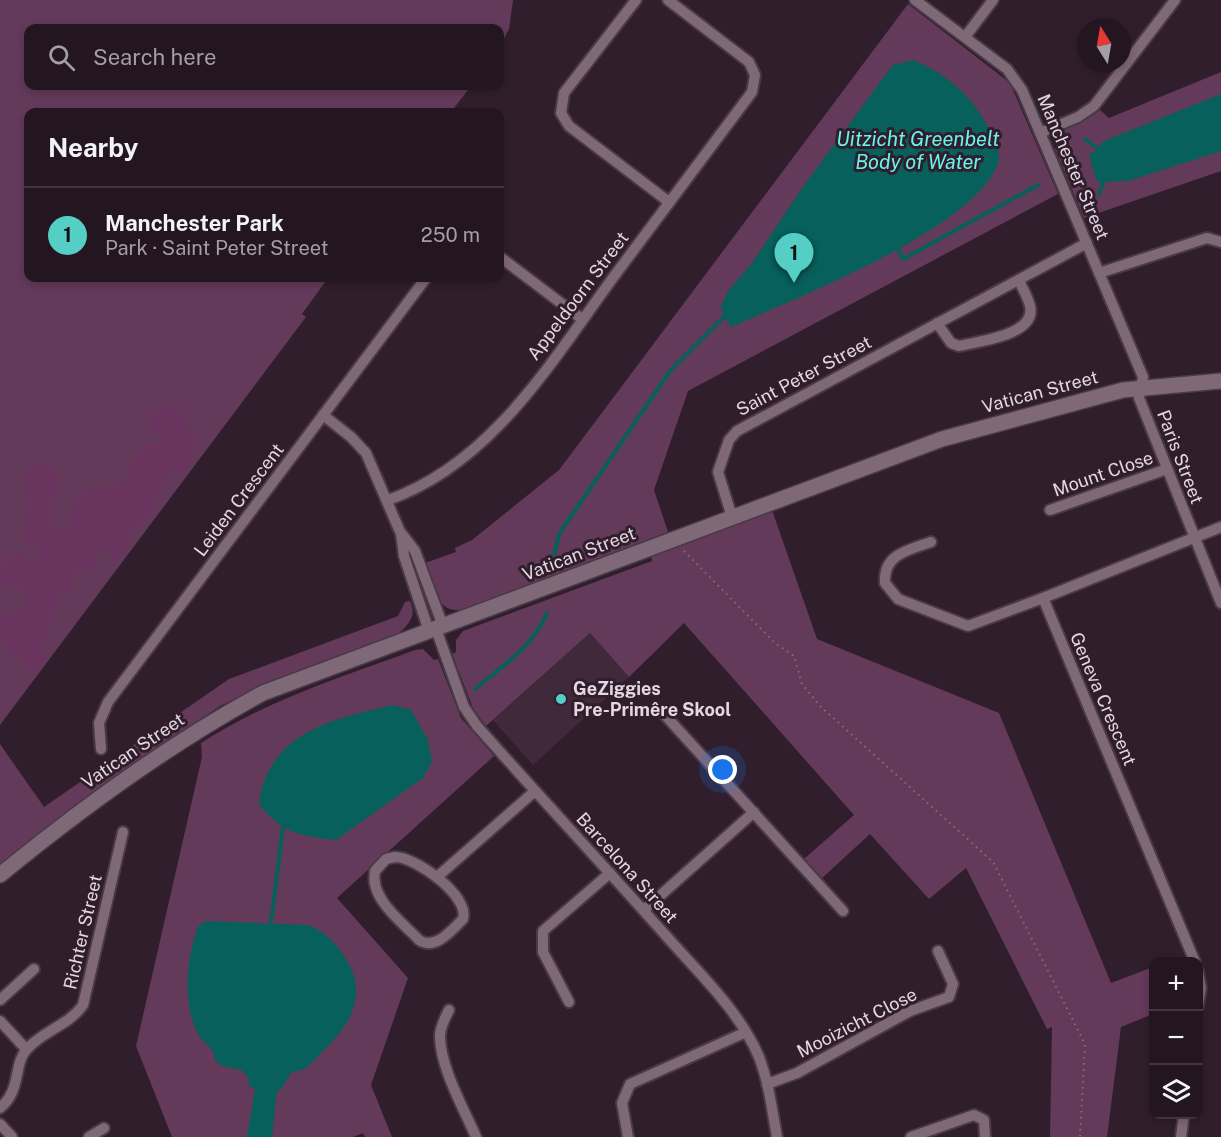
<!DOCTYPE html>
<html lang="en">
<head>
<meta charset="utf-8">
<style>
  body { margin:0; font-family:"Public Sans",sans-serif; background:#30232e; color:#f1f3f6 }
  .controls { position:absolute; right:18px; bottom:18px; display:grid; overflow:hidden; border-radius:12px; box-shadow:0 3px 9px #0003 }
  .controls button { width:54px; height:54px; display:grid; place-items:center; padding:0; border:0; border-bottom:2px solid #41353f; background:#241621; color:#f1f3f6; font:30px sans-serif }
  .compass { position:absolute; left:1077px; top:18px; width:54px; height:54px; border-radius:50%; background:#241621; box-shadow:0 3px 9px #0003; rotate:349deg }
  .you { position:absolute; left:723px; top:770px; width:21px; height:21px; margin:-15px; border:4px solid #fff; border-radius:50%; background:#1a73e8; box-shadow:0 0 0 9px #1a73e833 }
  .badge { display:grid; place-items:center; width:39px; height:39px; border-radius:50%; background:#55cec6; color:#111; font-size:20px; font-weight:700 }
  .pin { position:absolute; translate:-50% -50px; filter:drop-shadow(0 2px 3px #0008) }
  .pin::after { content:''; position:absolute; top:32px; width:21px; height:18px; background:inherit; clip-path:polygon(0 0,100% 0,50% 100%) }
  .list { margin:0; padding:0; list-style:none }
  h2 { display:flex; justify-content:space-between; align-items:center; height:78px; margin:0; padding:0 24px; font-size:26px }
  h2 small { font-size:20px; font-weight:400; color:#a39fa5 }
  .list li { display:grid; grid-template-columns:39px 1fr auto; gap:18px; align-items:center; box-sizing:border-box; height:96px; padding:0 24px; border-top:2px solid #41353f }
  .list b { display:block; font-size:22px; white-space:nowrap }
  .list p { margin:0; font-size:20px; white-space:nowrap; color:#a39fa5 }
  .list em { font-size:20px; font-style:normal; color:#a39fa5 }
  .icon { flex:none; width:33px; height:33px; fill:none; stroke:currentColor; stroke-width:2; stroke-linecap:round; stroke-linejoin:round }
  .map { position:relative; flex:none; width:1221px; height:1137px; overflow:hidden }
  .search { position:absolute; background:#241621; box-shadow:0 3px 9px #0003; left:24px; top:24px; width:480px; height:66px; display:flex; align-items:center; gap:15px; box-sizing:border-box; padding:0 21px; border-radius:12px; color:#a39fa5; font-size:22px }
  .panel { position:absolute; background:#241621; box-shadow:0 3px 9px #0003; left:24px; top:108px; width:480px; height:174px; border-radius:12px }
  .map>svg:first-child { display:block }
  .built { fill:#40293a }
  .green { fill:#643a5a }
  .forest { fill:#69345d }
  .water { fill:#07605c }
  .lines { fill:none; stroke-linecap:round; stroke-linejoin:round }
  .stream { stroke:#07605c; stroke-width:4 }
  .street-casing { stroke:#493a45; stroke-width:14 }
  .secondary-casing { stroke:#493a45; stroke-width:18 }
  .path { stroke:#81717d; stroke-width:2; stroke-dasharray:1.5 4.5; stroke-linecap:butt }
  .street { stroke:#7f6979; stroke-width:10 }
  .secondary { stroke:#7f6979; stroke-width:15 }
  .poi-dot { fill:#55cec6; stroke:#301e2c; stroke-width:2 }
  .labels { text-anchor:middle; stroke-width:6; stroke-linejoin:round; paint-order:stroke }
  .street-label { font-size:18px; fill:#e4d7e0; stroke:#301e2c }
  .poi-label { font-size:18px; font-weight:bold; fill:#e4d7e0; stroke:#301e2c; text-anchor:start }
  .water-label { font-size:20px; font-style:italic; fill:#66f4eb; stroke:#301e2c }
</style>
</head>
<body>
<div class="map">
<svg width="1221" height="1137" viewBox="0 0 1221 1137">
  <rect width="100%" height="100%" fill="#301e2c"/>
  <polygon class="built" points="590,633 629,677 533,765 493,720"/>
  <g class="green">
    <polygon points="0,0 513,0 509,29 500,46 500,28 28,28 28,86 471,86 451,112 28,112 28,278 328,278 302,314 306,317 0,725"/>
    <path d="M908 4 1010 83 1058 194 688 391 654 490 668 532 461 610C435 613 432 582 425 563L456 552 455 548 472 540 559 470Z"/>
    <path d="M1221 72V171L1084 218 1055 149C1056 126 1084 122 1100 110L1109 118Z"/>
    <polygon points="772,510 817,639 999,713 1111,983 1153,967 1153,1014 1121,1027 1107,1137 1050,1137 1052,1027 1047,1029 966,868 929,899 870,834 821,879 804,859 854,815 684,623 629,677 590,633 486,726 473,708 452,654 456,652 456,640 463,631 652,561 651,555"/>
    <path d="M410 601C417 616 409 624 398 634L273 681 220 706 75 805 0 865V744L44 807 229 679 398 616 405 602Z"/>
    <path d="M423 649 434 660 438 659 461 718 494 756 337 898 408 978 371 1085 392 1137H365L363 1133 353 1137H172L136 1046 202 757 201 743C267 700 342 677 415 650Z"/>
  </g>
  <path class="forest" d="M164 405 180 410 196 439C191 450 191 460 185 471L168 472 155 505 147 518 133 529 128 537 130 545 119 562 113 561 111 550 99 548 95 570 70 573 74 587 70 592 62 590 54 605 47 639 39 640 42 650 48 655 46 661 35 673 26 668 22 660C1 653 0 635 0 616L28 606 22 589 11 588 0 580 3 560 17 552 31 562 39 563 40 552 24 541C21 521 27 522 27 507 27 494 23 485 24 472L36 465 55 468 61 480 54 493 48 519 58 528 69 527C74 519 72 508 75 498 87 492 99 484 112 489L119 482 130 478 128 468 146 443 160 445 161 439 150 428V416Z"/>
  <g class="water">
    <path d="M913 60C944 72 971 95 986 124 993 137 1003 151 997 166 968 232 797 297 732 327L724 317 721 306 728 291 752 263 800 191 886 74 893 65Z"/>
    <polygon points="1221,94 1221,151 1128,181 1097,182 1089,156 1104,141"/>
    <path d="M393 705 411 710 428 740 432 762 423 778 336 840C300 836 282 833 259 804 268 732 333 719 393 705Z"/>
    <path d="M207 921 307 925C323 930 333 940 342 953 369 990 354 1021 324 1050 312 1061 311 1070 292 1072L281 1089 277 1091 272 1137H247L255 1089 248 1085 249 1079 242 1070C234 1068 221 1068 216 1061 214 1059 215 1055 213 1052 210 1046 202 1041 198 1034 182 1004 186 956 199 925Z"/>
  </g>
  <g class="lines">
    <g class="stream">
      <polyline points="1085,139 1101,151"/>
      <polyline points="1099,194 1105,178"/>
      <polyline points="898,249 903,259 1038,185"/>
      <polyline points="554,555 559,534 670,371 724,317"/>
      <path d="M475 689C502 666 533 647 547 613"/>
      <polyline points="271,923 283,826"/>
    </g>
    <g class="street-casing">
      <g id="street">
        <polyline points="636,0 564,93 561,113 569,126 669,202"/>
        <polyline points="915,0 1007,69 1022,90 1143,377 1139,398 1221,603"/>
        <polyline points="965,37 993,0"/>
        <polyline points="1040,133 1078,117 1094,106 1175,0"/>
        <polyline points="500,257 582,319"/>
        <polyline points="1099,273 1207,238 1221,242"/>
        <path d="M937 323 951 343 959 346C979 341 1037 335 1030 306 1028 297 1022 288 1019 280"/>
        <polyline points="323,415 351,437 366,453 401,534 404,556 429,631"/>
        <path d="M388 500C492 464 553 359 615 275 660 214 706 153 752 92L755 75 749 62 668 0"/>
        <polyline points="1050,510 1167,469"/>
        <polyline points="732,517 718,472 729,440 737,431 1087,243"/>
        <polyline points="402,534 415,551 443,626"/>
        <path d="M931 542C909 550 883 554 885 583L898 599 968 626 1043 598"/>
        <path d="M436 629 464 707 477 726C540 797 605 867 668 938 700 974 740 1012 759 1057 769 1083 772 1110 777 1137"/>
        <polyline points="664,714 843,911"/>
        <polyline points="101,749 99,723 108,702 426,278"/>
        <path d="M395 857C416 857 470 896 463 919 452 930 435 951 419 940 402 922 369 898 375 871L386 859Z"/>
        <polyline points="437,877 535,791"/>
        <polyline points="644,910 754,812"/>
        <polyline points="1195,962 1043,598 1221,527"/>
        <polyline points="1198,971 1201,988 1198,1006"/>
        <polyline points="0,1000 34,969"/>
        <polyline points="569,1002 543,952 543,931 610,873"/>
        <path d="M449 1010C445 1018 440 1027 440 1036 440 1067 464 1109 476 1137"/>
        <polyline points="0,1021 26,1049"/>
        <polyline points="767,1084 797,1073 910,1011 949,997 953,984 938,951"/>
        <path d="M0 1108C22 1090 13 1064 27 1049 43 1031 69 1025 83 1005L123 832"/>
        <polyline points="0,1124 12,1137"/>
        <polyline points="89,1137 104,1128"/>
        <polyline points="628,1137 622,1103 630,1084 744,1033"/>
        <polyline points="911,1137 974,1115 984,1120 985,1137"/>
        <polyline points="1181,1137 1184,1114"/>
      </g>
    </g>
    <g class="secondary-casing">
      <path id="secondary" d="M0 875C83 807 169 744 263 693L942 439 1123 390 1221 381"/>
    </g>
    <polyline class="path" points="684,551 775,643 794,656 802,684 820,706 993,862 1085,1044 1080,1137"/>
    <use href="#street" class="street"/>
    <use href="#secondary" class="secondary"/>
  </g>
  <circle class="poi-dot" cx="561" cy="699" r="6"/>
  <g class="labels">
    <g class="street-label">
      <text transform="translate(1073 167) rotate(67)" y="6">Manchester Street</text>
      <text transform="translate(578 296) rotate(-53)" y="6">Appeldoorn Street</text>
      <text transform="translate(804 376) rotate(-28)" y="6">Saint Peter Street</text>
      <text transform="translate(1040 392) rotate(-15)" y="6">Vatican Street</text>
      <text transform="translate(1180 457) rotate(69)" y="6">Paris Street</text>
      <text transform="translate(1103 474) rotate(-19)" y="6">Mount Close</text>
      <text transform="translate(239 500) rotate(-53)" y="6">Leiden Crescent</text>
      <text transform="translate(579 554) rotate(-21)" y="6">Vatican Street</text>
      <text transform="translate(1103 699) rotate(67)" y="6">Geneva Crescent</text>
      <text transform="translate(133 751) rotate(-34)" y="6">Vatican Street</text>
      <text transform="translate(627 868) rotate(48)" y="6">Barcelona Street</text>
      <text transform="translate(83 932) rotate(-77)" y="6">Richter Street</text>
      <text transform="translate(857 1023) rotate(-27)" y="6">Mooizicht Close</text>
    </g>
    <g class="poi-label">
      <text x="573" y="695">GeZiggies<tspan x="573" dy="21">Pre-Primêre Skool</tspan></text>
    </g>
    <g class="water-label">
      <text x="918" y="146">Uitzicht Greenbelt<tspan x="918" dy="23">Body of Water</tspan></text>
    </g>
  </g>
</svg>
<div class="controls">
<button>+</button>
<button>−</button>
<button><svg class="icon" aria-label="layers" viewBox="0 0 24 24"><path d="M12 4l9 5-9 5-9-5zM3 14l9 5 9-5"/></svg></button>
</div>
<svg class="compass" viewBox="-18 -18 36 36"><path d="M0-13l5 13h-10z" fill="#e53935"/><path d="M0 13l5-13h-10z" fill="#a39fa5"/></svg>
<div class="you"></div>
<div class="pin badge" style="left:794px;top:283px">1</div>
<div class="search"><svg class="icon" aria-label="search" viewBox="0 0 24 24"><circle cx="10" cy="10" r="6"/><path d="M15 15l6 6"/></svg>Search here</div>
<section class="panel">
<h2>Nearby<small></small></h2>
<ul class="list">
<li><span class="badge">1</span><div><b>Manchester Park</b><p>Park · Saint Peter Street</p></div><em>250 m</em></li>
</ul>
</section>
</div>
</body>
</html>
